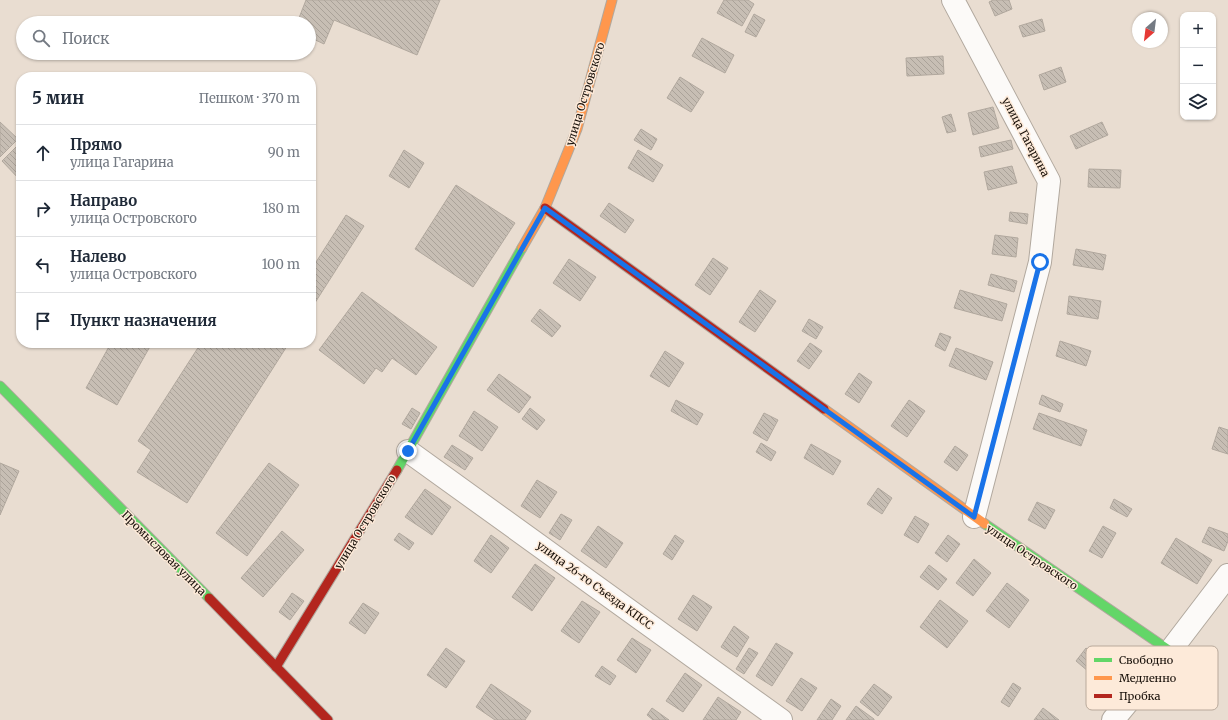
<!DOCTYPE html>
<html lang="ru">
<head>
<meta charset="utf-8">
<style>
  body { margin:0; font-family:Merriweather,serif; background:#f2f2f3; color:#1f2937 }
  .controls { position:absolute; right:12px; top:12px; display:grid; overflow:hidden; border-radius:8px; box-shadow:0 1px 3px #0004 }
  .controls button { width:36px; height:36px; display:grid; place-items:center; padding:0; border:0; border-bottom:1px solid #e0e1e3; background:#fff; color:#1f2937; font:20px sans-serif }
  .compass { position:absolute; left:1132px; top:12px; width:36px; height:36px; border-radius:50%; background:#fff; box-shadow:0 1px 3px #0004; rotate:208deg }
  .stop { position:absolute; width:12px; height:12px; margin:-9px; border:3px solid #1a73e8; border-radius:50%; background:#fff }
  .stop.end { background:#1a73e8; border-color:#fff; box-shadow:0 1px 4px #0008 }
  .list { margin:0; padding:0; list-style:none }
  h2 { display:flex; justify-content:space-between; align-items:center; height:52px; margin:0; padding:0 16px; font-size:17px }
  h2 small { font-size:13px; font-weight:400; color:#747a83 }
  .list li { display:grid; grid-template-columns:26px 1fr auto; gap:12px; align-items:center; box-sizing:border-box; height:56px; padding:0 16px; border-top:1px solid #e0e1e3 }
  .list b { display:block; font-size:15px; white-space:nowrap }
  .list p { margin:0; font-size:13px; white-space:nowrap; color:#747a83 }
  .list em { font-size:13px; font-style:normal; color:#747a83 }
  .icon { flex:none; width:22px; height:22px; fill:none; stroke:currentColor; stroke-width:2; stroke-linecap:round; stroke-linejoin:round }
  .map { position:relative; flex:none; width:1228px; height:720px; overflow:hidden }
  .search { position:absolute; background:#fff; box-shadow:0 1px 3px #0004; left:16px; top:16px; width:300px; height:44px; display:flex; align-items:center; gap:10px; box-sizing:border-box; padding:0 14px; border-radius:22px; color:#747a83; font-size:15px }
  .panel { position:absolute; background:#fff; box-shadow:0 1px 3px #0004; left:16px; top:72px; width:300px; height:276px; border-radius:16px }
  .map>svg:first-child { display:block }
  .building { fill:url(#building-back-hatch); stroke:#b1a89e }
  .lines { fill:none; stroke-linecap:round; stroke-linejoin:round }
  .street-casing { stroke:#b1a89e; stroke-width:24 }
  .fast-casing { stroke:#b1a89e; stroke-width:11 }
  .slow-casing { stroke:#b1a89e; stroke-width:11 }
  .jam-casing { stroke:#b1a89e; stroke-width:11 }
  .street { stroke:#fcfaf8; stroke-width:22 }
  .fast { stroke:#63d668; stroke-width:9 }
  .slow { stroke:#ff974d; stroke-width:9 }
  .jam { stroke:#b3261e; stroke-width:9 }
  .route { stroke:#1a73e8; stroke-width:5 }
  .labels { text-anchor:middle; stroke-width:3; stroke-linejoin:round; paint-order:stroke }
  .street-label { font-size:11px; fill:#19110a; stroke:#fdead9 }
  .key { fill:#fdead9; stroke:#b9a99b; stroke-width:1 }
  .key-label { font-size:11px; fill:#19110a }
</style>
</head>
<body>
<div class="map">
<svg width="1228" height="720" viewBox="0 0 1228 720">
  <defs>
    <pattern id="building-back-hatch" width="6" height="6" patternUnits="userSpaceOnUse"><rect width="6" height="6" fill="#c7beb4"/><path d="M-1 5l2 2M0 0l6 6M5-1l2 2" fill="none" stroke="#aaa299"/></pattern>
  </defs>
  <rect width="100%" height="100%" fill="#e9ddd1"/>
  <g class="building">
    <polygon points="306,0 440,0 417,55 334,20 324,44 309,37 309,23 297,23"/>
    <polygon points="724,0 748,0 754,4 742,26 717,13"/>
    <polygon points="993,0 1009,0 1012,9 995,16 989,2"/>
    <polygon points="754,14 765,20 756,37 745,32"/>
    <polygon points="1042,19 1045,31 1023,37 1019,26"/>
    <polygon points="702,38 734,55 725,73 692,56"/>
    <polygon points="943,56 944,74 907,76 906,58"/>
    <polygon points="1061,67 1066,82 1044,90 1039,75"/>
    <polygon points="680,77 704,92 691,112 667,98"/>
    <polygon points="993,107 999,128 973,135 968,113"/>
    <polygon points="951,114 956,131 947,133 942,117"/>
    <polygon points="0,122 18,139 0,157"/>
    <polygon points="1102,122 1108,135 1076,149 1070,136"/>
    <polygon points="641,129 657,139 651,150 634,140"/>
    <polygon points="1011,140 1013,149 981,157 979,147"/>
    <polygon points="18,145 21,149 21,181 2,161"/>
    <polygon points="404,150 424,163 409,188 389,176"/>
    <polygon points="638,150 663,165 653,182 628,168"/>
    <polygon points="1012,166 1017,183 988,190 984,172"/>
    <polygon points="1089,169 1121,170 1120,188 1088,187"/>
    <polygon points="456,185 515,223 473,287 415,249"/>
    <polygon points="609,203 634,220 625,233 600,216"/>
    <polygon points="1010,212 1028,214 1027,224 1009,221"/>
    <polygon points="346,215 364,226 311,309 311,270"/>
    <polygon points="995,235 1018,238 1016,257 992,254"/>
    <polygon points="1076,249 1106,255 1103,270 1073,265"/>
    <polygon points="713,258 728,268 710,295 695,285"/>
    <polygon points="569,259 596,277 580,301 553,283"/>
    <polygon points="991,274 1017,281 1014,292 988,285"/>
    <polygon points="760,290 776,301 755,332 739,322"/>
    <polygon points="960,290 1007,304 1002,321 954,308"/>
    <polygon points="362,292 437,347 416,375 392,358 382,372 376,368 364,384 319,350"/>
    <polygon points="1069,296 1101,301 1098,319 1067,314"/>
    <polygon points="540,309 561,326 552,337 531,321"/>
    <polygon points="809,319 823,327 816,339 802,331"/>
    <polygon points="940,333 951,337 945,351 935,346"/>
    <polygon points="1060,341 1091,351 1086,366 1056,356"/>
    <polygon points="111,343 152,343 117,405 86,388"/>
    <polygon points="201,343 289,343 187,503 137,472 151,450 138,441"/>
    <polygon points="810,343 822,351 809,369 797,361"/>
    <polygon points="956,348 993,362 986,380 949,366"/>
    <polygon points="665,351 684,363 669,387 650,376"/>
    <polygon points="859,373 872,382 859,403 845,394"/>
    <polygon points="499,374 531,397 519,413 487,390"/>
    <polygon points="1042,395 1063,404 1060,412 1039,404"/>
    <polygon points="676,400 703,414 697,425 671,411"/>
    <polygon points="909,400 925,411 907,437 891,426"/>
    <polygon points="412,408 420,413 411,429 402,424"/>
    <polygon points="530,408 545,420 537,430 522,419"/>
    <polygon points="474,411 498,427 482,451 459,436"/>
    <polygon points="764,413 778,420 767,441 753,433"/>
    <polygon points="1039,413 1087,430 1081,446 1033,429"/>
    <polygon points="1219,427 1228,430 1228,454 1212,449"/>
    <polygon points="761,443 776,452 771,461 756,452"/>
    <polygon points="811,444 841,461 833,475 804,458"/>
    <polygon points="452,445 473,458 465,470 444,457"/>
    <polygon points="955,446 968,455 957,471 944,462"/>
    <polygon points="0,463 19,471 0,515"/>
    <polygon points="269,463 299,485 247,556 216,533"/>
    <polygon points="537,480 557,492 540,518 521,506"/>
    <polygon points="878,488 892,498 882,514 867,504"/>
    <polygon points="425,489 451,507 432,535 405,517"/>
    <polygon points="1114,499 1132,509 1127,517 1110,508"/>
    <polygon points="1037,502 1055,510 1045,529 1028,520"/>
    <polygon points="561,514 572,520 560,540 549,533"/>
    <polygon points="915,516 929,524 918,543 904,535"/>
    <polygon points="598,526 623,543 606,568 581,551"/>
    <polygon points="1103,526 1116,533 1102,558 1089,551"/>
    <polygon points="1209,527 1228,534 1228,541 1224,551 1202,542"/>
    <polygon points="282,531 304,550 263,597 241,578"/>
    <polygon points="399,533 414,543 409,550 394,540"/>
    <polygon points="491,535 509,548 491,573 474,561"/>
    <polygon points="675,535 684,541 672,560 663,554"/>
    <polygon points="948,535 960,544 947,562 935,553"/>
    <polygon points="1176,538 1212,560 1197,584 1161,563"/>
    <polygon points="974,559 991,573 973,596 956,583"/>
    <polygon points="535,564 555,578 532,611 512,597"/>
    <polygon points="929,565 947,579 938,590 920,577"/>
    <polygon points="1007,583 1029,600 1009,628 986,611"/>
    <polygon points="292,593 304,601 290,620 279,612"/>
    <polygon points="693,595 712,607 697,631 678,619"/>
    <polygon points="940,600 968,621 947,648 920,627"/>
    <polygon points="582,601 600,612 579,643 561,631"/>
    <polygon points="363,603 379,613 365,634 349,623"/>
    <polygon points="734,626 749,637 737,657 721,647"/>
    <polygon points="632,638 651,650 636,673 617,660"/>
    <polygon points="776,643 793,653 772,686 756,676"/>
    <polygon points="446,648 465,661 446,688 427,675"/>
    <polygon points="749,648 758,653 744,674 736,669"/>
    <polygon points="1086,648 1106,664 1095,677 1076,661"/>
    <polygon points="602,666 616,676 610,685 595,676"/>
    <polygon points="685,673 702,685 683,712 666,701"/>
    <polygon points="801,678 817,688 802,711 786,701"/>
    <polygon points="1013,683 1021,688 1009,707 1001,702"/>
    <polygon points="491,684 531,711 525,720 495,720 476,707"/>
    <polygon points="874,684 892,697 878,716 860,702"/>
    <polygon points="718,697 741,712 736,720 703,720"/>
    <polygon points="831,699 841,706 832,720 817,720"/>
    <polygon points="856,706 874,719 874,720 846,720"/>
    <polygon points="652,708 669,720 653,720 647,715"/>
    <polygon points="1043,708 1059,720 1034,720"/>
  </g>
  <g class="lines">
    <g class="street-casing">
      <g id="street">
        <polyline points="953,0 1049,181 1040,262 974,517"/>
        <polyline points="408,451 781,720"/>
        <polyline points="1113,720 1170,651 1228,575"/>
      </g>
    </g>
    <g class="fast-casing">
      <g id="fast">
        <polyline points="0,386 209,598"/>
        <polyline points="397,470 522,248"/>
        <polyline points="985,524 1170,651"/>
      </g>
    </g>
    <g class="slow-casing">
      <g id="slow">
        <polyline points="522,248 545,208 577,129 612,0"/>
        <polyline points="824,409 985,524"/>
      </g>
    </g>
    <g class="jam-casing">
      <g id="jam">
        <polyline points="545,208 824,409"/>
        <polyline points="209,598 328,720"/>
        <polyline points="276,667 397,470"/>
      </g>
    </g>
    <use href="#street" class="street"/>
    <use href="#fast" class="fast"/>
    <use href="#slow" class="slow"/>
    <use href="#jam" class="jam"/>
  </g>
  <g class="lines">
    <polyline class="route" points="408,451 545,208 974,517 1040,262"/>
  </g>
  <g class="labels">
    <g class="street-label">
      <text transform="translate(585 94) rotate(-73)" y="4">улица Островского</text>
      <text transform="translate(1026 137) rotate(62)" y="4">улица Гагарина</text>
      <text transform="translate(365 522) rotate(-59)" y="4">улица Островского</text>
      <text transform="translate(164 553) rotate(45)" y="4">Промысловая улица</text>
      <text transform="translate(1032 557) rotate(34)" y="4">улица Островского</text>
      <text transform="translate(595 585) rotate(36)" y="4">улица 26-го Съезда КПСС</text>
    </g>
  </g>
  <rect x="1086" y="646" width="132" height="64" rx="6" class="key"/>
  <rect x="1094" y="658" width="18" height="4" fill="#63d668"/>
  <rect x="1094" y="676" width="18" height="4" fill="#ff974d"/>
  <rect x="1094" y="694" width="18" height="4" fill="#b3261e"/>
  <g class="key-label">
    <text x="1119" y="664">Свободно</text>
    <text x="1119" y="682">Медленно</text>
    <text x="1119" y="700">Пробка</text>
  </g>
</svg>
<div class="controls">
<button>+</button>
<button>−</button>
<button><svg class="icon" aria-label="layers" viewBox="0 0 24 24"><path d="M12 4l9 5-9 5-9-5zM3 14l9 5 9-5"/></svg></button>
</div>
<svg class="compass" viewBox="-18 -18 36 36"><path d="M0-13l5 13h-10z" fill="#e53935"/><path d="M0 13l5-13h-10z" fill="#747a83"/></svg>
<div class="stop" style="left:1040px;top:262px"></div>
<div class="stop end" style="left:408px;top:451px"></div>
<div class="search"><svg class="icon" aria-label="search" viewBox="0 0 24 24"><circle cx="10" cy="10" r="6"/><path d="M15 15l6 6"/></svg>Поиск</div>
<section class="panel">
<h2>5 мин<small>Пешком · 370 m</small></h2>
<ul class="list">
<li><svg class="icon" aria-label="ahead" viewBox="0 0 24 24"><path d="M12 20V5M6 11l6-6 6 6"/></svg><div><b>Прямо</b><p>улица Гагарина</p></div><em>90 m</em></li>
<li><svg class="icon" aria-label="right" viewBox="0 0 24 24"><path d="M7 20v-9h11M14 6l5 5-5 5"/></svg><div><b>Направо</b><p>улица Островского</p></div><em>180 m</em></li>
<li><svg class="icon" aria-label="left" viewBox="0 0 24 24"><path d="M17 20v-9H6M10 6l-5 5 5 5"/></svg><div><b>Налево</b><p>улица Островского</p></div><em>100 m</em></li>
<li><svg class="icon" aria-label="arrive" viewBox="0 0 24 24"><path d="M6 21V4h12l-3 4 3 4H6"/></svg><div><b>Пункт назначения</b></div></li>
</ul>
</section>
</div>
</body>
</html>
